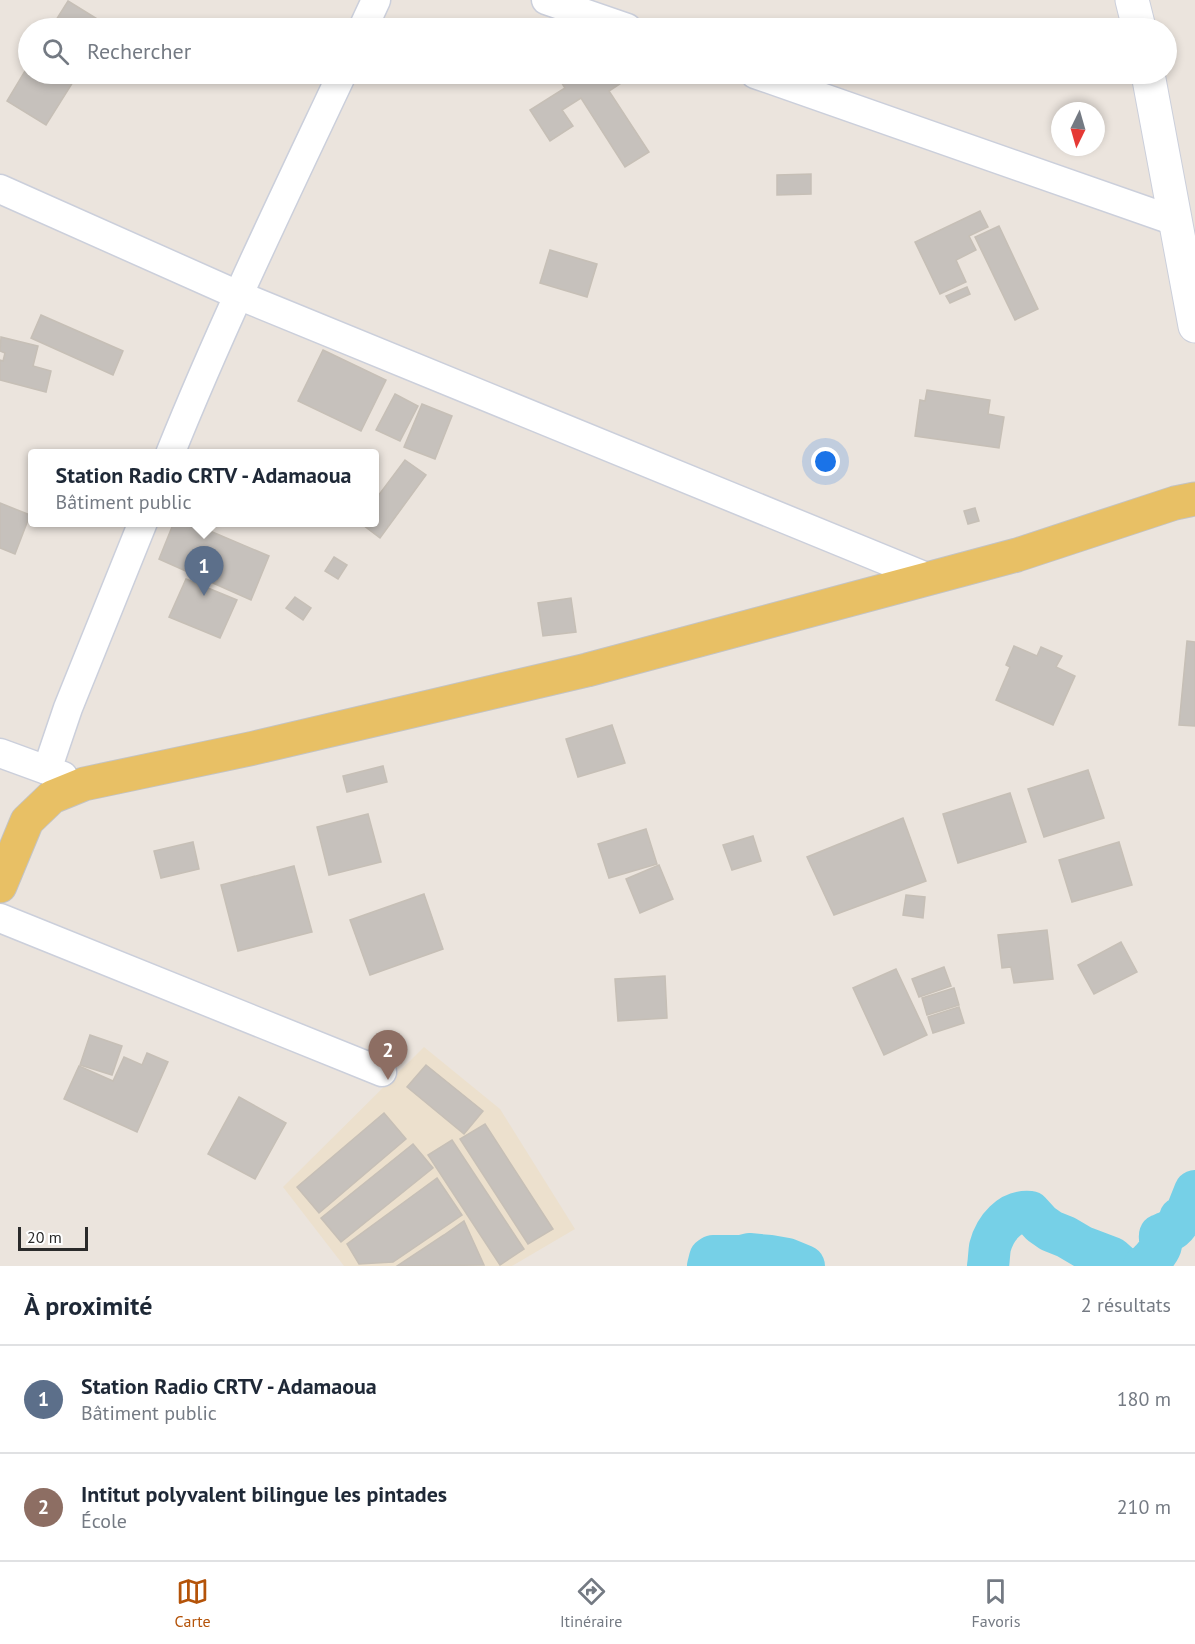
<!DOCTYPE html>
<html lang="fr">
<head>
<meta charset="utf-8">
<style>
  body { margin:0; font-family:"PT Sans",sans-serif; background:#f2f2f3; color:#1f2937 }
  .compass { position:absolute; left:1051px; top:102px; width:54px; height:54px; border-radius:50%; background:#fff; box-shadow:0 3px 9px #0003; rotate:185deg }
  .scale { position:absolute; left:18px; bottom:15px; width:70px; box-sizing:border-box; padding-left:6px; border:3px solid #2a2a2a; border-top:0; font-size:16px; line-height:21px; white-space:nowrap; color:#2a2a2a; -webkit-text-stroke:4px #fff; paint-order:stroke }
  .you { position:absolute; left:826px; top:462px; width:21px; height:21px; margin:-15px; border:4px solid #fff; border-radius:50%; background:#1a73e8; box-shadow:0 0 0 9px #1a73e833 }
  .badge { display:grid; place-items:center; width:39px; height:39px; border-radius:50%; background:#b45309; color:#fff; font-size:20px; font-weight:700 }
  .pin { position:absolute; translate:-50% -50px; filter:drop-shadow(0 2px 3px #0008) }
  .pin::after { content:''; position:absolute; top:32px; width:21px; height:18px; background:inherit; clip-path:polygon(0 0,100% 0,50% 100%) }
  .popup { position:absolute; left:28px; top:449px; width:351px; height:78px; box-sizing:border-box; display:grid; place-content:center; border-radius:6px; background:#fff; filter:drop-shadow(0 2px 4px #0005); font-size:20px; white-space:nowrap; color:#747a83 }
  .popup b { font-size:22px; color:#1f2937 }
  .popup::after { content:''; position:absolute; left:50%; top:100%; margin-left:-12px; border:12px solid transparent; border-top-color:#fff }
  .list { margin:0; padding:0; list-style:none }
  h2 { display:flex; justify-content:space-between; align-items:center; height:78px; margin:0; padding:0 24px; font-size:26px }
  h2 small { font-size:20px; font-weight:400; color:#747a83 }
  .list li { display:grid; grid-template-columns:39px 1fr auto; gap:18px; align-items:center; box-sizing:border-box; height:108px; padding:0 24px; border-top:2px solid #e0e1e3 }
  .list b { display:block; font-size:22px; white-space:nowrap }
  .list p { margin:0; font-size:20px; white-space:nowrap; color:#747a83 }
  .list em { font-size:20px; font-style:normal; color:#747a83 }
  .icon { flex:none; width:33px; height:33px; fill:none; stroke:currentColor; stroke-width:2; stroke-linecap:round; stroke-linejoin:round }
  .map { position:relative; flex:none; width:1195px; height:1266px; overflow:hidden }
  .search { position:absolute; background:#fff; box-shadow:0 3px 9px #0003; left:18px; right:18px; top:18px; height:66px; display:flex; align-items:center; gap:15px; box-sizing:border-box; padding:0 21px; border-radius:33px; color:#747a83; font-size:22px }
  .sheet { height:294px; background:#fff }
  nav { display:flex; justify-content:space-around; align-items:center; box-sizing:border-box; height:84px; border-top:2px solid #e0e1e3; background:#fff; font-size:16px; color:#747a83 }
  nav a { display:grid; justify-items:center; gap:3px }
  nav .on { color:#b45309 }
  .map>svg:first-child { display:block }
  .education { fill:#ece0cd }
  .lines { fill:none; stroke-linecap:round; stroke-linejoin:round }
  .river { stroke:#76d0e7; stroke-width:42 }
  .building { fill:#c6c1bc; stroke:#c6bfb6; stroke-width:1.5 }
  .minor-casing { stroke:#cbcfdb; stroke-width:31 }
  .tertiary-casing { stroke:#cbcfdb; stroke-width:35 }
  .primary-casing { stroke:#c3c3c3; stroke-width:35 }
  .minor { stroke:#fff; stroke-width:28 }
  .tertiary { stroke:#fff; stroke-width:33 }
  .primary { stroke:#e8c065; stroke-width:33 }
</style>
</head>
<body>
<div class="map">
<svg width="1195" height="1266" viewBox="0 0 1195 1266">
  <rect width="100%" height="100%" fill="#ebe4dd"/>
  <polygon class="education" points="424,1047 500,1109 575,1229 512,1266 344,1266 283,1187"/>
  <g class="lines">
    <g class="river">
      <polyline points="708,1266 710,1258 713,1256 741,1256 749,1254 770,1256 787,1259 804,1266"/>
      <path d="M988 1266C989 1260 989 1253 990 1247 995 1228 1010 1210 1030 1212L1041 1224 1051 1231 1066 1237 1083 1247 1112 1258 1121 1266"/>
      <path d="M1144 1266C1149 1263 1160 1251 1161 1245 1161 1242 1159 1238 1160 1235 1169 1231 1177 1229 1180 1218L1185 1216 1195 1191"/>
    </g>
  </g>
  <g class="building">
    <polygon points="68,1 107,25 105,28 51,28"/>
    <polygon points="28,66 28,74 78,74 46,125 7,101"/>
    <polygon points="556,74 596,74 599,77 604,74 630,74 632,76 609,91 649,152 625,167 581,98 562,110 573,126 550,141 530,110 565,88"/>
    <polygon points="811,174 811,194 777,195 777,175"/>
    <polygon points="980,211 988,227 969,236 976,250 956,260 966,282 940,294 915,242"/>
    <polygon points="999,226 1038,309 1015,320 975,237"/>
    <polygon points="550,250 597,264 587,297 540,283"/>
    <polygon points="967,287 970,294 950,303 946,296"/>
    <polygon points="41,315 123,351 113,375 31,338"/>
    <polygon points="1,337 38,346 33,366 51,371 46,392 0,380 0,360 3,361 5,353 0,351"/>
    <polygon points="323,350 386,380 361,431 298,401"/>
    <polygon points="927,390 990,400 988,414 1004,417 999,448 915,436 920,400 925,401"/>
    <polygon points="395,394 418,406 400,441 376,430"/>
    <polygon points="422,404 452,416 435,459 404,447"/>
    <polygon points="405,460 426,475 380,538 359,522 375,522 375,500"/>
    <polygon points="0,503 30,515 15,554 0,548"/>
    <polygon points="975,508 979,521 968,524 964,511"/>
    <polygon points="174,522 189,522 269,556 251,600 159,559"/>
    <polygon points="334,557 347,565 338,579 325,571"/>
    <polygon points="186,579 237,600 220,638 169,617"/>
    <polygon points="295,597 311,608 303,620 286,608"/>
    <polygon points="571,598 576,632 543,636 538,603"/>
    <polygon points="1187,641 1195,642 1195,726 1179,725"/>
    <polygon points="1014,646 1037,656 1041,647 1062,656 1056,667 1075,676 1053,725 996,700 1010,667 1006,665"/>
    <polygon points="612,725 625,763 578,777 566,739"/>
    <polygon points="383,766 387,782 347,792 343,776"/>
    <polygon points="1088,770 1104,818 1044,837 1028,789"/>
    <polygon points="1010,793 1026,842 958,863 943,814"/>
    <polygon points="368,814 381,862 329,875 317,827"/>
    <polygon points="903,818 926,881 834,915 807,857"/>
    <polygon points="646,829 657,864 609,878 598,844"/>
    <polygon points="753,836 761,861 732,870 723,845"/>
    <polygon points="193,842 199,869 161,878 154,851"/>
    <polygon points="1119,842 1132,885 1072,902 1059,860"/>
    <polygon points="659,865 673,899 640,913 626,879"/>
    <polygon points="294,866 312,932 238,951 221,885"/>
    <polygon points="424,894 443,949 370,975 350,920"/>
    <polygon points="906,895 925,897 923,918 903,915"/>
    <polygon points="1047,930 1053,979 1014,983 1011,967 1002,968 998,935"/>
    <polygon points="1121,942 1137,972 1094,994 1078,965"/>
    <polygon points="944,967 951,986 919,997 912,979"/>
    <polygon points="896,969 927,1035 884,1055 853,988"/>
    <polygon points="665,976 667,1018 618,1021 615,979"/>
    <polygon points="954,988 959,1005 927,1015 922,998"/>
    <polygon points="959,1007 964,1023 933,1033 928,1017"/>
    <polygon points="90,1035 122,1046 112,1075 80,1065"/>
    <polygon points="147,1053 168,1062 137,1132 64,1099 79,1066 113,1081 124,1057 142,1065"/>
    <polygon points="426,1065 483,1111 464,1134 407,1087"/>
    <polygon points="239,1097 286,1123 255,1179 208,1154"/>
    <polygon points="384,1113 406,1139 319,1213 297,1187"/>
    <polygon points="485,1124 553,1229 528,1244 460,1139"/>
    <polygon points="452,1140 524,1249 500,1265 428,1155"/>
    <polygon points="413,1144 433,1168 341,1242 321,1218"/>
    <polygon points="437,1178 462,1215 393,1262 359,1264 347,1244"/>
    <polygon points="464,1221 484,1265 397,1266 444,1235"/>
  </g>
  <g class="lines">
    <g class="minor-casing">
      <g id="minor">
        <polyline points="546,0 627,28"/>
        <polyline points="363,28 376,0"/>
        <polyline points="755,74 1175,221"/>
        <polyline points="0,189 238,295 929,578"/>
        <path d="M170 454C222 325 283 199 342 74"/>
        <polyline points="0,753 63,776"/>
        <polyline points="47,770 68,708 143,522"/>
        <polyline points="0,918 382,1072"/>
      </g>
    </g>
    <g class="tertiary-casing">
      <g id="tertiary">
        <polyline points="1132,0 1139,28"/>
        <polyline points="1148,74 1195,326"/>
      </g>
    </g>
    <g class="primary-casing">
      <polyline id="primary" points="0,886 27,821 52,797 84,784 254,748 587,670 1017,555 1175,503 1195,499"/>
    </g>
    <use href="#minor" class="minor"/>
    <use href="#tertiary" class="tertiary"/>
    <use href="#primary" class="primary"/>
  </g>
</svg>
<svg class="compass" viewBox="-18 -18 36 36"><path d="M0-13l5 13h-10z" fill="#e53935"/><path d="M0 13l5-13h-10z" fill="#747a83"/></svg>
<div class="scale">20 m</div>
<div class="you"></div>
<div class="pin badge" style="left:204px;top:596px;background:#5c6f8a">1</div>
<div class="popup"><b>Station Radio CRTV - Adamaoua</b>Bâtiment public</div>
<div class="pin badge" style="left:388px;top:1080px;background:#8d6e63">2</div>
<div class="search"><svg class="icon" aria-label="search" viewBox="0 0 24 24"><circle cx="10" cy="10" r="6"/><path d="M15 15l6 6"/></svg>Rechercher</div>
</div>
<section class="sheet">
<h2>À proximité<small>2 résultats</small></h2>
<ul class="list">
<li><span class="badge" style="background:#5c6f8a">1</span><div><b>Station Radio CRTV - Adamaoua</b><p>Bâtiment public</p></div><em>180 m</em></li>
<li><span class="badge" style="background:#8d6e63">2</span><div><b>Intitut polyvalent bilingue les pintades</b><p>École</p></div><em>210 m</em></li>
</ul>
</section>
<nav>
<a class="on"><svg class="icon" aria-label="map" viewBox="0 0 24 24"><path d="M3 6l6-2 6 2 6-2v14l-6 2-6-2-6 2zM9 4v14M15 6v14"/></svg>Carte</a>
<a><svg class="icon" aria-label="directions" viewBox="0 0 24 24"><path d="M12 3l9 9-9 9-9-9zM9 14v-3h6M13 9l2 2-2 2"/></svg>Itinéraire</a>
<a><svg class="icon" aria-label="saved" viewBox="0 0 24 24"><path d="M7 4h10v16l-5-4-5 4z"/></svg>Favoris</a>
</nav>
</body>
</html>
